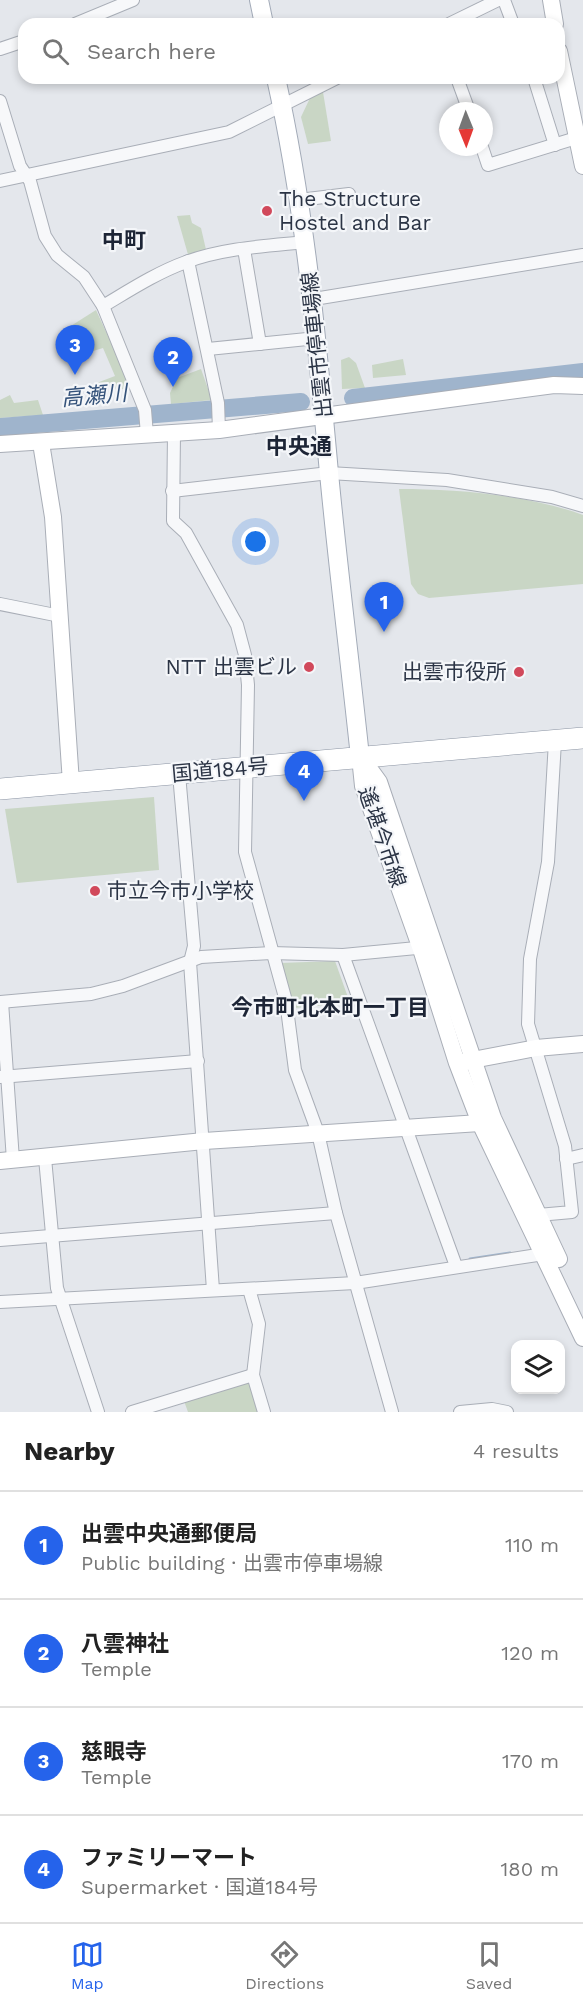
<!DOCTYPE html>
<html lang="en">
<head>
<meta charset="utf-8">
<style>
  body { margin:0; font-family:"Work Sans","Noto Sans JP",sans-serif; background:#f6f6f6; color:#222 }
  .controls { position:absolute; right:18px; bottom:18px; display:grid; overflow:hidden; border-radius:12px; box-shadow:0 3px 9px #0003 }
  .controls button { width:54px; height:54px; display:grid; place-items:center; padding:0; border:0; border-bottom:2px solid #e0e0e0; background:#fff; color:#222; font:30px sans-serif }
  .compass { position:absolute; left:439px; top:102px; width:54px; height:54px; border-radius:50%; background:#fff; box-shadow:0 3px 9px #0003; rotate:179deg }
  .you { position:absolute; left:256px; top:542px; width:21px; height:21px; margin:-15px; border:4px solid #fff; border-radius:50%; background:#1a73e8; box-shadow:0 0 0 9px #1a73e833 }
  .badge { display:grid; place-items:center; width:39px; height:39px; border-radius:50%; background:#2563eb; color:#fff; font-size:20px; font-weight:700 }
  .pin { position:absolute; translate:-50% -50px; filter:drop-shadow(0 2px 3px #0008) }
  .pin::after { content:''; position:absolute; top:32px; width:21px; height:18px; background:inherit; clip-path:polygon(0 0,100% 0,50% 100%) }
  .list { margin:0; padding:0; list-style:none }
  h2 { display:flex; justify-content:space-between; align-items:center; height:78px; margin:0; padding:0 24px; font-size:26px }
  h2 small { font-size:20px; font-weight:400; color:#767676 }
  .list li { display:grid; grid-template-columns:39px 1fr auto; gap:18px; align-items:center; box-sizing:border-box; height:108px; padding:0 24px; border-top:2px solid #e0e0e0 }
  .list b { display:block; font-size:22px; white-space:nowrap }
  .list p { margin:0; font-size:20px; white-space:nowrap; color:#767676 }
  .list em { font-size:20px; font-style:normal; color:#767676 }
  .icon { flex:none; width:33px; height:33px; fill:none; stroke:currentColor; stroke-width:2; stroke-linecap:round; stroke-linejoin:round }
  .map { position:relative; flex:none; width:583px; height:1412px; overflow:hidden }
  .search { position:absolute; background:#fff; box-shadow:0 3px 9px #0003; left:18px; right:18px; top:18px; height:66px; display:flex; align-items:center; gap:15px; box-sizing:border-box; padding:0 21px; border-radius:18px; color:#767676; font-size:22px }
  .sheet { height:510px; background:#fff }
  nav { display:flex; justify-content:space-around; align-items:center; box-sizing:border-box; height:84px; border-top:2px solid #e0e0e0; background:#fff; font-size:16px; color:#767676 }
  nav a { display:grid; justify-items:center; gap:3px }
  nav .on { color:#2563eb }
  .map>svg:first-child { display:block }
  .green { fill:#c9d6c5 }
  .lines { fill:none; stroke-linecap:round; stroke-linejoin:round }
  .stream { stroke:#9fb4cc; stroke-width:3 }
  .river { stroke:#9fb4cc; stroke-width:18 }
  .street-casing { stroke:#a9aeb7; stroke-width:14 }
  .secondary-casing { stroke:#a9aeb7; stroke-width:18 }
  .primary-casing { stroke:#a3abb8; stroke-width:20 }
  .highway-casing { stroke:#8b94a3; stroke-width:22 }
  .street { stroke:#f7f8fa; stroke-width:12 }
  .secondary { stroke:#fff; stroke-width:16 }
  .primary { stroke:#fff; stroke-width:18 }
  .highway { stroke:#fff; stroke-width:21 }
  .poi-dot { fill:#d1495b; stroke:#f4f6f9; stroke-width:2 }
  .labels { text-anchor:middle; stroke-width:4.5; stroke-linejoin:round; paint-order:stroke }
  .poi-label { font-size:21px; fill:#2b3445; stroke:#f4f6f9; text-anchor:start }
  .street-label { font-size:21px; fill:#2b3445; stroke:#f4f6f9 }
  .neighbourhood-label { font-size:22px; font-weight:bold; fill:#1d2536; stroke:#f4f6f9 }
  .water-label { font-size:22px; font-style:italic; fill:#34527a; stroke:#f4f6f9 }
</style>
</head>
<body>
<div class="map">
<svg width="583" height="1412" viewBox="0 0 583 1412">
  <rect width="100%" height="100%" fill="#e4e7ec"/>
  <g class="green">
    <polygon points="323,92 331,141 308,144 301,117 310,98"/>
    <polygon points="190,215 192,223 201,228 207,254 189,258 177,216"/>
    <polygon points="96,310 130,384 124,389 116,389 113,386 99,389 96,395 89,393 94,384 115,376 103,348 90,352 85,343 74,345 66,329"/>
    <polygon points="349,357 356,363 365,388 342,389 341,360"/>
    <polygon points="403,359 406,375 373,378 372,365"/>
    <polygon points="201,369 212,400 171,404 170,393 177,378"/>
    <polygon points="10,395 14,403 38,400 43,415 0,418 0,400"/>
    <path d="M399 489C457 489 529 495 583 515V584L429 598 418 594 411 584Z"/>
    <polygon points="154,797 159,870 17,883 5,809"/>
    <polygon points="335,961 350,1003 294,1008 280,963"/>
    <polygon points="248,1381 251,1383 260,1412 188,1412 184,1401"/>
  </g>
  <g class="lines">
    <polyline class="stream" points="470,1259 510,1253"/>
    <g class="river">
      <polyline points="353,398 583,372"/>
      <polyline points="0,427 301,402"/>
    </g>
    <g class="street-casing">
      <g id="street">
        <polyline points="504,0 513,24"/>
        <polyline points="75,24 133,0"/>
        <polyline points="449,24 498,0"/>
        <polyline points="0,49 24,41"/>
        <polyline points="457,78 469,111"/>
        <polyline points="534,78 555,145"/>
        <polyline points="0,101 20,166 30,181 45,236 57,255 84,277 103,306 145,410 147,435"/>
        <polyline points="482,147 488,165 583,136"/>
        <polyline points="0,181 229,132 337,78"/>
        <polyline points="299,200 349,194"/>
        <polyline points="244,249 260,344"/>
        <polyline points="188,261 218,403 219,430"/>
        <polyline points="314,299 583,255"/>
        <path d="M103 306C130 290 156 273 186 262 223 248 266 246 306 242"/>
        <polyline points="208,349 317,338"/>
        <polyline points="174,433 173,521 186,533 237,625 245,655 248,685 245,852 286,1001 295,1070 318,1133 336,1213 392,1412"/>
        <polyline points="172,491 329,473 447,480 552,497 583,506"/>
        <polyline points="0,604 60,616"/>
        <polyline points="179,774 194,946 190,962 213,1290"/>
        <polyline points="343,955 456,1266"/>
        <polyline points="0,1002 91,994 123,986 201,957 271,953 343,955 427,947"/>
        <polyline points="2,1002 13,1160"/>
        <polyline points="0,1077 198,1061"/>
        <polyline points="45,1158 57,1288 98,1412"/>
        <polyline points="566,1159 583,1155"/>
        <polyline points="538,1215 572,1212 565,1146 528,1024 530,959 548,862 555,741"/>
        <polyline points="0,1240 336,1213"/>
        <polyline points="249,1289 259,1324 253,1375 264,1412"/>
        <polyline points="0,1302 355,1283 544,1254"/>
        <polyline points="132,1412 253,1375"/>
        <polyline points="460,1412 492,1409 507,1412"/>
      </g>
    </g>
    <g class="secondary-casing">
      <g id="secondary">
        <polyline points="551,0 555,24"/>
        <polyline points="559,51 583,166"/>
        <polyline points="41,443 53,517 71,783"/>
        <polyline points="0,444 219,430 554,385 583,386"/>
        <polyline points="360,757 363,786 421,949 457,1063 480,1123 583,1338"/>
        <polyline points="361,757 379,782 493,1118 559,1259"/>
        <polyline points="462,1062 536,1048 583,1044"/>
        <polyline points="0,1161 204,1141 480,1123 489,1119"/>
      </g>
    </g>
    <g class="primary-casing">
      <g id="primary">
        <polyline points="259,0 264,24"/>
        <path d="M276 78C305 209 317 340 329 473 338 568 350 662 360 757"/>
      </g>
    </g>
    <g class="highway-casing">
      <polyline id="highway" points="0,789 583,738"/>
    </g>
    <use href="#street" class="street"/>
    <use href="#secondary" class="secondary"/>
    <use href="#primary" class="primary"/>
    <use href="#highway" class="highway"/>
  </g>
  <g class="poi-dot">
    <circle cx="267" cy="211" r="6"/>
    <circle cx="309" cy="667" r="6"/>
    <circle cx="519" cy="672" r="6"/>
    <circle cx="95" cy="891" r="6"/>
  </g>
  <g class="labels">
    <g class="poi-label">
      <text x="279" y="206">The Structure<tspan x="279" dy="24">Hostel and Bar</tspan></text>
      <text x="297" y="674" text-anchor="end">NTT 出雲ビル</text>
      <text x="507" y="679" text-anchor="end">出雲市役所</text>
      <text x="107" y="898">市立今市小学校</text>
    </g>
    <g class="street-label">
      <text transform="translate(317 345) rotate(-96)" y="7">出雲市停車場線</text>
      <text transform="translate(220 770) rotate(-5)" y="7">国道184号</text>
      <text transform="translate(382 837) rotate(71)" y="7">遙堪今市線</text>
    </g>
    <g class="neighbourhood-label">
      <text x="124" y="248">中町</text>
      <text x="299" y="454">中央通</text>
      <text x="330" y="1015">今市町北本町一丁目</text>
    </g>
    <g class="water-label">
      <text transform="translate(94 395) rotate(-5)" y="8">高瀬川</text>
    </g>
  </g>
</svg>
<div class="controls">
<button><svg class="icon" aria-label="layers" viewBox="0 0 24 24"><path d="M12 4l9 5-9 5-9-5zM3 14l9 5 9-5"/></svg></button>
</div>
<svg class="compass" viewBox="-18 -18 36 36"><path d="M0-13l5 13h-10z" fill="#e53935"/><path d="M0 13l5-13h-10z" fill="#767676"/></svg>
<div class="you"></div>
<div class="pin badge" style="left:384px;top:632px">1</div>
<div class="pin badge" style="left:173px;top:387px">2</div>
<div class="pin badge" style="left:75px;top:375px">3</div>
<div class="pin badge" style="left:304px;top:801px">4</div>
<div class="search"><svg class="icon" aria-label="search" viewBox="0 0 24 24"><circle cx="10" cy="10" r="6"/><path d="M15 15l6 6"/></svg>Search here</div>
</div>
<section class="sheet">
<h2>Nearby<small>4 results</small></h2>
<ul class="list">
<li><span class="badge">1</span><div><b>出雲中央通郵便局</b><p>Public building · 出雲市停車場線</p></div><em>110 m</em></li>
<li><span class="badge">2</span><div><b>八雲神社</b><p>Temple</p></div><em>120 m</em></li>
<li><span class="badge">3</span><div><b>慈眼寺</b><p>Temple</p></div><em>170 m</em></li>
<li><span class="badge">4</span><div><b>ファミリーマート</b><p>Supermarket · 国道184号</p></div><em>180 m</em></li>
</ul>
</section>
<nav>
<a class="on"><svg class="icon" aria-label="map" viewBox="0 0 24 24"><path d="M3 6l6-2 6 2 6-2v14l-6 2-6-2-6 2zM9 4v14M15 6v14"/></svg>Map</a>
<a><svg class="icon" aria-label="directions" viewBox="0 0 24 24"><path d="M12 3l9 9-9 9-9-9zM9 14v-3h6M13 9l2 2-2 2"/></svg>Directions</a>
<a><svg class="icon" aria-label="saved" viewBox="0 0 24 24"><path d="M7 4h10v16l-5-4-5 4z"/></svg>Saved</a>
</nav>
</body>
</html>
